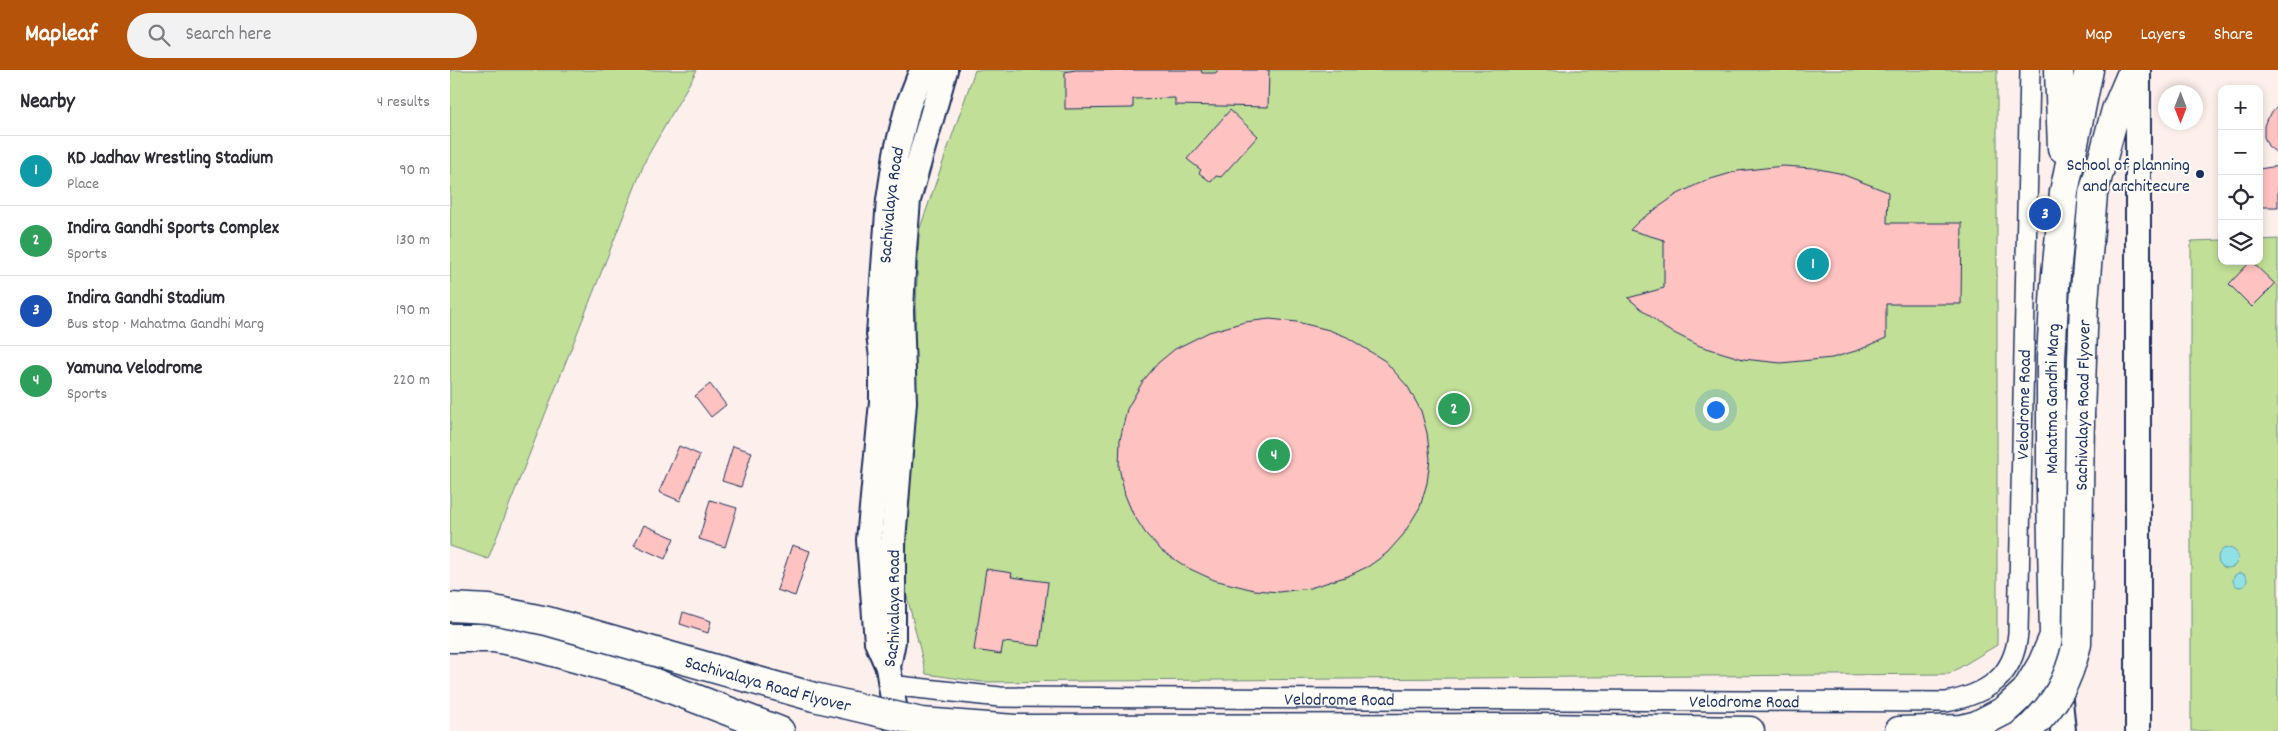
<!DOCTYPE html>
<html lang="en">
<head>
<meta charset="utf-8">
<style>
  body { margin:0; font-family:Dekko,sans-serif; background:#f2f2f3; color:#2b2b33 }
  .controls { position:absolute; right:15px; top:15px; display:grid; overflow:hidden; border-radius:10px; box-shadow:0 2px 8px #0003 }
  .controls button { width:45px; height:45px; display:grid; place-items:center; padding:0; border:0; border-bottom:1px solid #e1e1e2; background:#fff; color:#2b2b33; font:25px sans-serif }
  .compass { position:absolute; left:1708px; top:15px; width:45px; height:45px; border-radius:50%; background:#fff; box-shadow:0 2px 8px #0003; rotate:180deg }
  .you { position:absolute; left:1265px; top:339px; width:18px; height:18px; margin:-12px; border:4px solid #fff; border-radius:50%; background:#1a73e8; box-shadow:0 0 0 8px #1a73e833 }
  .badge { display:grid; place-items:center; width:32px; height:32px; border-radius:50%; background:#b45309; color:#fff; font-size:16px; font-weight:700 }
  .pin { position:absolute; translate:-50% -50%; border:2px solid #fff; box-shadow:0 1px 5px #0006 }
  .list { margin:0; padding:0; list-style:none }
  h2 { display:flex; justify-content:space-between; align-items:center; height:65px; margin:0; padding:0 20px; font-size:21px }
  h2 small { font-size:16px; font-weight:400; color:#7c7c81 }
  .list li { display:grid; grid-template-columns:32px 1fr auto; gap:15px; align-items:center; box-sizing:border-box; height:70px; padding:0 20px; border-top:1px solid #e1e1e2 }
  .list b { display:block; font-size:19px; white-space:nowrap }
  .list p { margin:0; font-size:16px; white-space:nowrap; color:#7c7c81 }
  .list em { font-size:16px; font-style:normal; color:#7c7c81 }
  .icon { flex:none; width:28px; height:28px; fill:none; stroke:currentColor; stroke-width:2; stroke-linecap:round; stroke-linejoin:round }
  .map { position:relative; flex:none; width:1828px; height:661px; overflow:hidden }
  header { display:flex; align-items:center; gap:30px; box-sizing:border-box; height:70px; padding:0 25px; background:#b45309; color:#fff }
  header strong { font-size:24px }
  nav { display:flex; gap:28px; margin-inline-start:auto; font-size:18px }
  .search { width:350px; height:45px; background:#f2f2f3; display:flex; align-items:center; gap:12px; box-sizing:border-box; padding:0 18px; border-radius:28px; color:#7c7c81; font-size:19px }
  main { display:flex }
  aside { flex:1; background:#fff }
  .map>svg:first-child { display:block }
  .green { fill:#c1df97; stroke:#6e877a }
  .water { fill:#8fe1e6; stroke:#619ab0 }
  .building { fill:#fec2c0; stroke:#1b2f5e }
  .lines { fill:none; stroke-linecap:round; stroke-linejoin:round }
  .minor-casing { stroke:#1b2f5e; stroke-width:22 }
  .major-casing { stroke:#1b2f5e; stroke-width:28 }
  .highway-casing { stroke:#1b2f5e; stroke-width:31 }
  .minor { stroke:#fdfcf7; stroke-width:19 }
  .major { stroke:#fdfcf7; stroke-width:24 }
  .highway { stroke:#fdfcf7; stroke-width:28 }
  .highway-bridge-casing { stroke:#1b2f5e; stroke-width:31; stroke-linecap:butt }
  .highway-bridge { stroke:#fdfcf7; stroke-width:28 }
  .poi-dot { fill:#1b2f5e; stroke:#fdfcf7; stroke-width:2 }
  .labels { text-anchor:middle; stroke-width:4; stroke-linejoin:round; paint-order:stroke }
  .poi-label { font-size:18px; fill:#1b2f5e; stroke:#fdfcf7; text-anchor:end }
  .street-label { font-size:18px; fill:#1b2f5e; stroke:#fdfcf7 }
</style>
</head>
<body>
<header>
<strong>Mapleaf</strong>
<div class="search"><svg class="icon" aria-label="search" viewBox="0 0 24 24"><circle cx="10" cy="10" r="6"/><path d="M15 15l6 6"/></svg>Search here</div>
<nav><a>Map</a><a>Layers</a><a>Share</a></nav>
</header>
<main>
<aside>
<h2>Nearby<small>4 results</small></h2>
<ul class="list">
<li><span class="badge" style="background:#0f9aa8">1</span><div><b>KD Jadhav Wrestling Stadium</b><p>Place</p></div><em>90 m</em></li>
<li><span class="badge" style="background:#2e9e5b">2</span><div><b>Indira Gandhi Sports Complex</b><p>Sports</p></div><em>130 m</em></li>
<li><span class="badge" style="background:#1a4fb4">3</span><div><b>Indira Gandhi Stadium</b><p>Bus stop · Mahatma Gandhi Marg</p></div><em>190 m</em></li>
<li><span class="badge" style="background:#2e9e5b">4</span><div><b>Yamuna Velodrome</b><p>Sports</p></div><em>220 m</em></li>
</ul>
</aside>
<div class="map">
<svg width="1828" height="661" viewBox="0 0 1828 661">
  <rect width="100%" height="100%" fill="#fdf0ec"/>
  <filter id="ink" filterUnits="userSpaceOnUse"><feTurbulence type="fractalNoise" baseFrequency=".02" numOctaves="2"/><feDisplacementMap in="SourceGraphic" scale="10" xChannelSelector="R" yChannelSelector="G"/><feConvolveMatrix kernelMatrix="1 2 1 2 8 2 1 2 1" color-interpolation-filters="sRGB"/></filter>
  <g filter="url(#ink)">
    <g class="green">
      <polygon points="0,0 247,0 196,89 38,489 0,476"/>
      <polygon points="525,0 1547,0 1547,575 1499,604 532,612 476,604 455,518 469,161"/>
      <polygon points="1828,169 1828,661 1741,661 1741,171 1772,170 1772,191 1809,191 1809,170"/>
    </g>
    <g class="water">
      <circle cx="1778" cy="488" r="10"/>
      <circle cx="1790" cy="510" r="7"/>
    </g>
    <g class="building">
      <polygon points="625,0 751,0 752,3 765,3 769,0 819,0 818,37 725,35 725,28 683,29 683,38 615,39 615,2"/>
      <polygon points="1828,36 1828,84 1818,76 1814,67 1814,56 1817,48"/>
      <polygon points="780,40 808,66 771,107 766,106 761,112 749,103 751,100 737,89"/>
      <polygon points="1333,96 1363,98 1389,103 1438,122 1437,153 1512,153 1511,234 1436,234 1436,268 1409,280 1382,288 1331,293 1293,289 1250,276 1216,259 1178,228 1214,218 1214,170 1180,160 1189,151 1226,125 1254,111 1288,101"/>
      <polygon points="1828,96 1828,137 1809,137 1809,99"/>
      <polygon points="1801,191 1825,214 1802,237 1779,214"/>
      <polygon points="820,249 847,252 879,260 897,267 935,291 958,317 971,341 977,363 980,389 977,413 970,437 953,465 937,483 919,496 898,506 860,518 829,522 804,520 764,510 738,498 712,481 696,464 683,444 675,425 669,397 670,370 677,339 693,311 708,293 725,279 759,262 795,252"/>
      <polygon points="260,314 276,335 261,347 245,326"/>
      <polygon points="229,376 250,385 230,431 209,422"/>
      <polygon points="283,376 302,382 291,417 272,411"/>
      <polygon points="260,430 287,438 275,477 249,469"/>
      <polygon points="194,455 224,468 215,489 184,475"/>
      <polygon points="342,475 360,481 345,526 327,520"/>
      <polygon points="536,499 562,503 561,507 598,512 590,576 553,572 551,584 524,580"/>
      <polygon points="233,542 261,551 258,563 230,554"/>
    </g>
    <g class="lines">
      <g class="minor-casing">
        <g id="minor">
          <path id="s1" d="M439 615 550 627 1496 632C1537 624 1564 607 1568 563L1580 0"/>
        </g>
      </g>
      <g class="major-casing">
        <g id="major">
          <polyline points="1688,0 1688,661"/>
          <path id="s2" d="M438 597 427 572 419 470 432 332V287L429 264 439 130 446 84 458 36 472 0"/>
          <polyline points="1608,611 1613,661"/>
          <path id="s3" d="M448 661 438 597 443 571V471L454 332 451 241 454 180 458 130 495 0"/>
        </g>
      </g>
      <g class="highway-casing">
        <g id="highway">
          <polyline points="1609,0 1612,78"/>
          <polyline points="1630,345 1634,232 1643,124 1666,40 1683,0"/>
          <polyline points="0,568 44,568 71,573 179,603 330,661"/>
          <polyline points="1090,658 1300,661"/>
          <path id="s4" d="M1449 661 1512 659 1527 655 1554 641 1576 621 1592 594 1604 566 1601 423V288L1605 215 1614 122 1639 0"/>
        </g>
      </g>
      <use href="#minor" class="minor"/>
      <use href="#major" class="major"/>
      <use href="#highway" class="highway"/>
      <g class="highway-bridge-casing">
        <g id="highway-bridge">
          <path id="s5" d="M0 537 39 539 97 551 364 627 471 652 565 659 1090 658"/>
          <path d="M1577 661C1606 634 1618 612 1627 574L1630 345"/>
        </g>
      </g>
      <use href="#highway-bridge" class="highway-bridge"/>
    </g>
  </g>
  <circle class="poi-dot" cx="1750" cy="104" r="5"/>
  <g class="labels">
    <g class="poi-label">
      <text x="1740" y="100">School of planning<tspan x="1740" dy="21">and architecure</tspan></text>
    </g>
    <g class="street-label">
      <text dy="6" stroke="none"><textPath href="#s2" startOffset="466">Sachivalaya Road</textPath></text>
      <text dy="6" stroke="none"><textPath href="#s4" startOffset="438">Mahatma Gandhi Marg</textPath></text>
      <text dy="6" stroke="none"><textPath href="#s1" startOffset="1395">Velodrome Road</textPath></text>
      <text transform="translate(1632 335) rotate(-89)" y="6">Sachivalaya Road Flyover</text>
      <text dy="6" stroke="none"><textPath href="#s3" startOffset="124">Sachivalaya Road</textPath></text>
      <text dy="6" stroke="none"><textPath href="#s5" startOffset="328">Sachivalaya Road Flyover</textPath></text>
      <text dy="6" stroke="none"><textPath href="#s1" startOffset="451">Velodrome Road</textPath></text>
      <text dy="6" stroke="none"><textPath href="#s1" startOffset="856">Velodrome Road</textPath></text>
    </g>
  </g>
</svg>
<div class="controls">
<button>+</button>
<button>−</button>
<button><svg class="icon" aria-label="locate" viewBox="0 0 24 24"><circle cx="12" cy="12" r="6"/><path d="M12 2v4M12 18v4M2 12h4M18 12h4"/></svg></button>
<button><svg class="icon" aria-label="layers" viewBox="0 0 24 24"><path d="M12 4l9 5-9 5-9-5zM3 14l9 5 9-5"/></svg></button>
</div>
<svg class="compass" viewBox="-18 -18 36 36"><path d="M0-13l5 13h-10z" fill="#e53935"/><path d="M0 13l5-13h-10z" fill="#7c7c81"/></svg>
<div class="you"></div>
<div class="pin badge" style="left:1363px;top:194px;background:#0f9aa8">1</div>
<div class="pin badge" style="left:1004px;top:339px;background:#2e9e5b">2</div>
<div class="pin badge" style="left:1595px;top:144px;background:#1a4fb4">3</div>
<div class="pin badge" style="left:824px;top:385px;background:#2e9e5b">4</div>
</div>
</main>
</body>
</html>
